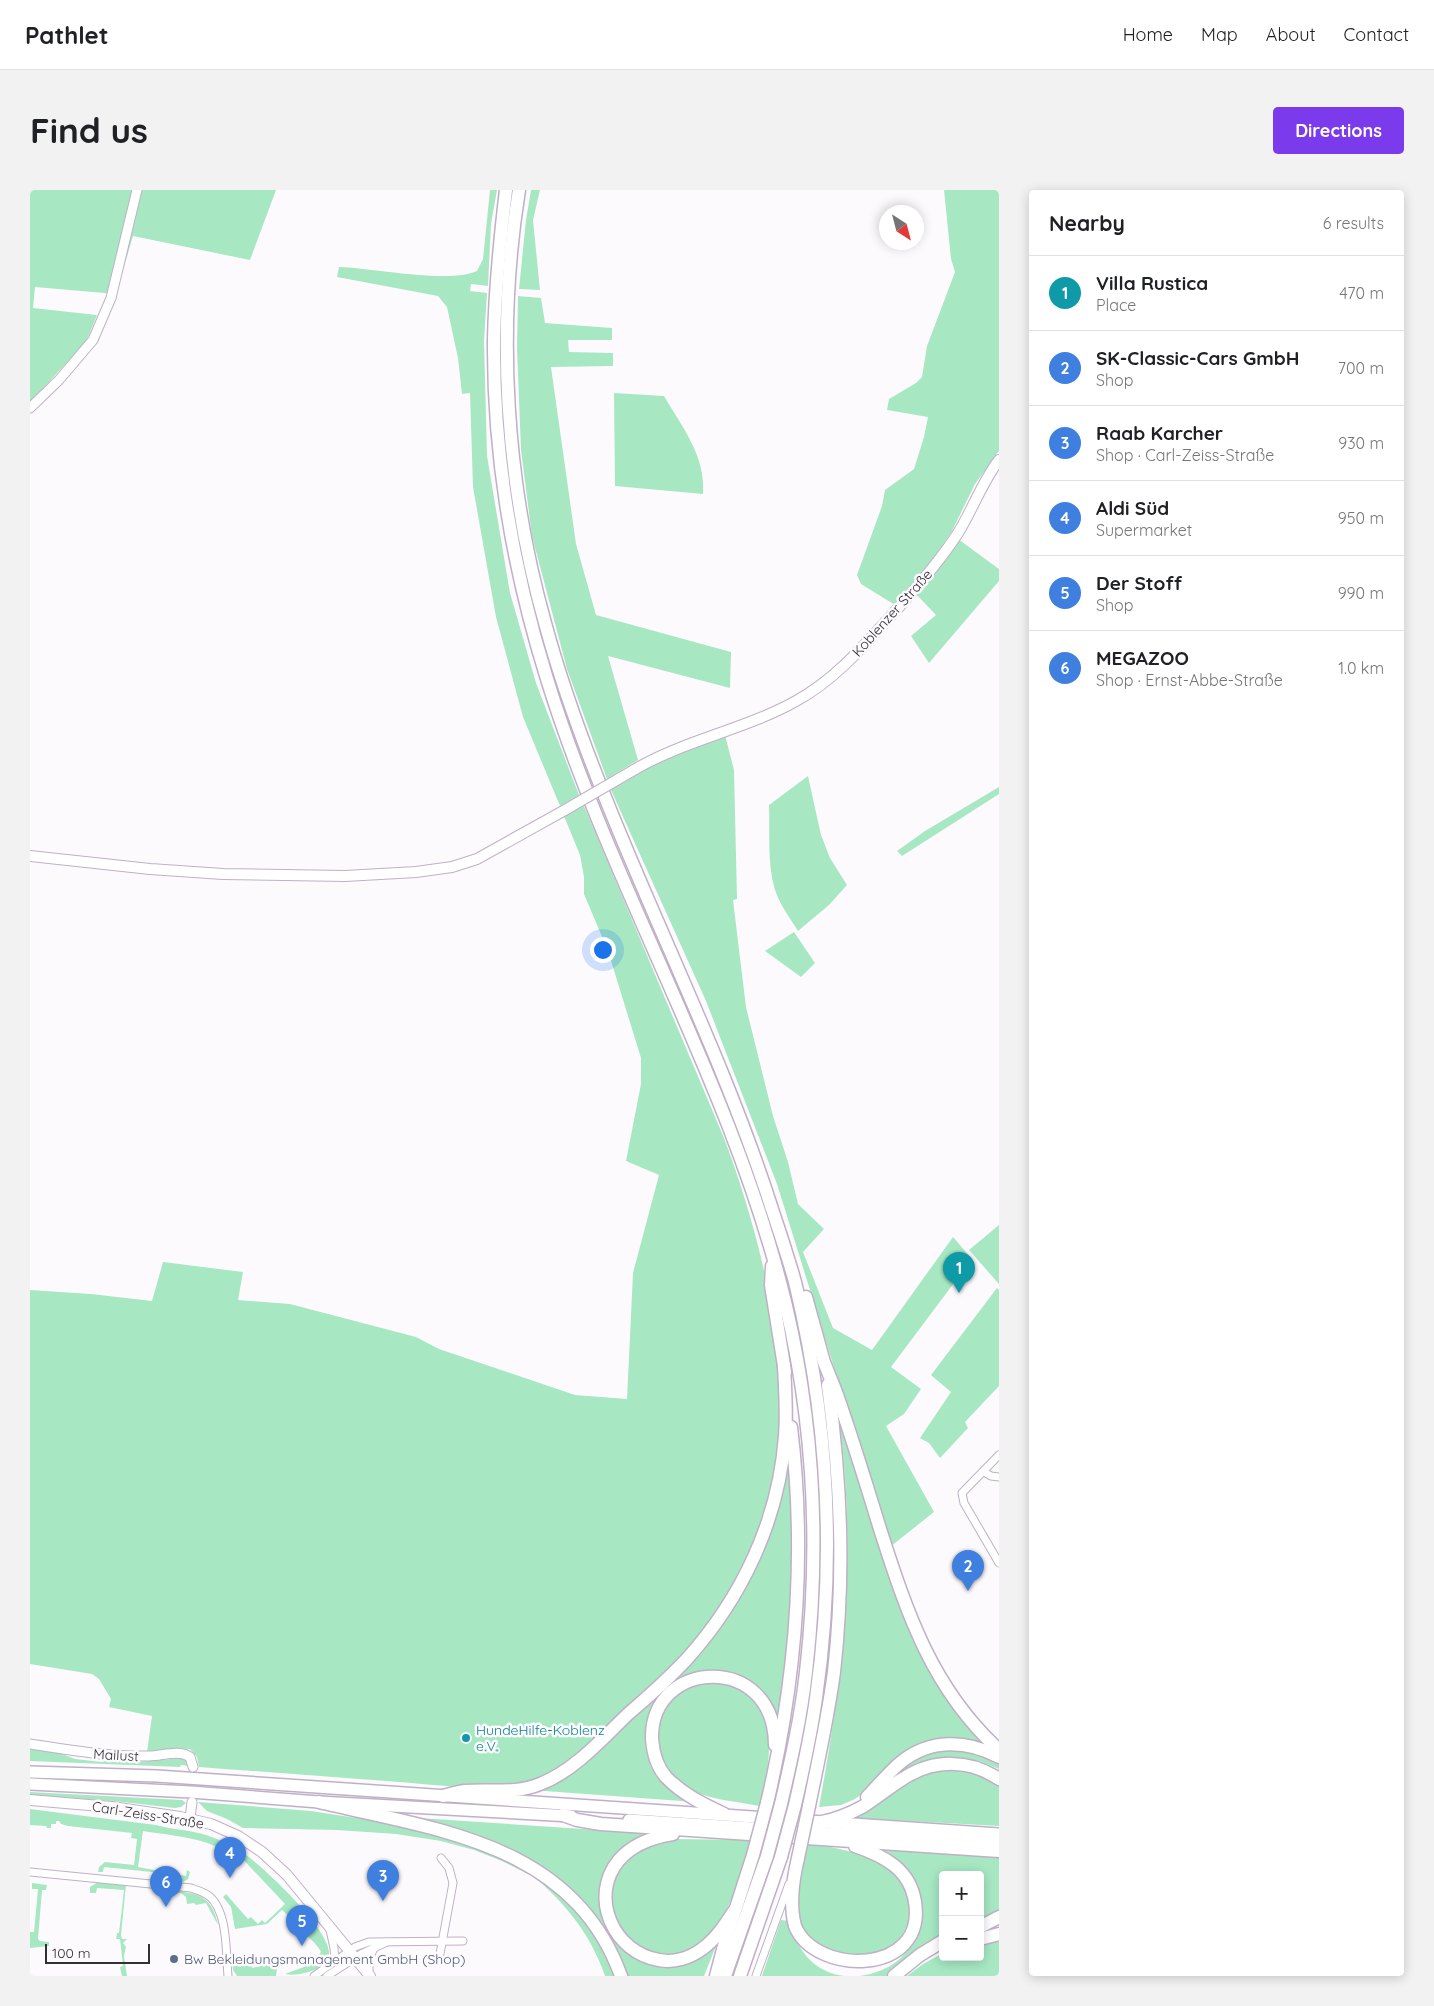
<!DOCTYPE html>
<html lang="en">
<head>
<meta charset="utf-8">
<style>
  body { margin:0; font-family:Quicksand,sans-serif; background:#f2f2f2; color:#202124 }
  .controls { position:absolute; right:15px; bottom:15px; display:grid; overflow:hidden; border-radius:5px; box-shadow:0 2px 12px #0003 }
  .controls button { width:45px; height:45px; display:grid; place-items:center; padding:0; border:0; border-bottom:1px solid #e0e0e0; background:#fff; color:#202124; font:25px sans-serif }
  .compass { position:absolute; left:849px; top:15px; width:45px; height:45px; border-radius:50%; background:#fff; box-shadow:0 2px 12px #0003; rotate:144deg }
  .scale { position:absolute; left:15px; bottom:12px; width:105px; box-sizing:border-box; padding-left:5px; border:2px solid #342e37; border-top:0; font-size:14px; line-height:18px; white-space:nowrap; color:#342e37; -webkit-text-stroke:4px #fdfafe; paint-order:stroke }
  .you { position:absolute; left:572px; top:759px; width:18px; height:18px; margin:-12px; border:4px solid #fff; border-radius:50%; background:#1a73e8; box-shadow:0 0 0 8px #1a73e833 }
  .badge { display:grid; place-items:center; width:32px; height:32px; border-radius:50%; background:#7c3aed; color:#fff; font-size:16px; font-weight:700 }
  .pin { position:absolute; translate:-50% -41px; filter:drop-shadow(0 1px 2px #0008) }
  .pin::after { content:''; position:absolute; top:26px; width:18px; height:15px; background:inherit; clip-path:polygon(0 0,100% 0,50% 100%) }
  .list { margin:0; padding:0; list-style:none }
  h2 { display:flex; justify-content:space-between; align-items:center; height:65px; margin:0; padding:0 20px; font-size:21px }
  h2 small { font-size:16px; font-weight:400; color:#757577 }
  .list li { display:grid; grid-template-columns:32px 1fr auto; gap:15px; align-items:center; box-sizing:border-box; height:75px; padding:0 20px; border-top:1px solid #e0e0e0 }
  .list b { display:block; font-size:19px; white-space:nowrap }
  .list p { margin:0; font-size:16px; white-space:nowrap; color:#757577 }
  .list em { font-size:16px; font-style:normal; color:#757577 }
  .map { position:relative; flex:none; width:969px; height:1786px; overflow:hidden; border-radius:5px }
  header { display:flex; align-items:center; gap:30px; box-sizing:border-box; height:70px; padding:0 25px; background:#fff; border-bottom:1px solid #e0e0e0 }
  header strong { font-size:24px }
  nav { display:flex; gap:28px; margin-inline-start:auto; font-size:18px }
  .intro { display:flex; align-items:center; justify-content:space-between; box-sizing:border-box; height:120px; padding:0 30px }
  h1 { margin:0; font-size:35px }
  .button { padding:12px 22px; border-radius:5px; background:#7c3aed; color:#fff; font-size:18px; font-weight:700 }
  main { display:flex; gap:30px; padding:0 30px }
  aside { flex:1; background:#fff; border-radius:5px; box-shadow:0 2px 12px #0003 }
  .map>svg:first-child { display:block }
  .green { fill:#a7e8c3 }
  .lines { fill:none; stroke-linecap:round; stroke-linejoin:round }
  .minor-casing { stroke:#bfb0c6; stroke-width:9 }
  .tertiary-casing { stroke:#bfb0c6; stroke-width:11 }
  .secondary-casing { stroke:#bfb0c6; stroke-width:12 }
  .trunk-casing { stroke:#bfb0c6; stroke-width:14 }
  .motorway-casing { stroke:#bfb0c6; stroke-width:15 }
  .minor { stroke:#fff; stroke-width:7 }
  .tertiary { stroke:#fff; stroke-width:9 }
  .secondary { stroke:#fff; stroke-width:10 }
  .trunk { stroke:#fff; stroke-width:11 }
  .motorway { stroke:#fff; stroke-width:12 }
  .secondary-bridge-casing { stroke:#bfb0c6; stroke-width:12; stroke-linecap:butt }
  .motorway-bridge-casing { stroke:#bfb0c6; stroke-width:15; stroke-linecap:butt }
  .secondary-bridge { stroke:#fff; stroke-width:10 }
  .motorway-bridge { stroke:#fff; stroke-width:12 }
  .culture-dot { fill:#0f9aa8; stroke:#fdfafe; stroke-width:2 }
  .service-dot { fill:#5c6f8a; stroke:#fdfafe; stroke-width:2 }
  .labels { text-anchor:middle; stroke-width:5; stroke-linejoin:round; paint-order:stroke }
  .street-label { font-size:14px; fill:#342e37; stroke:#fdfafe }
  .culture-label { font-size:14px; fill:#0d838f; stroke:#fdfafe; text-anchor:start }
  .service-label { font-size:14px; fill:#4e5e75; stroke:#fdfafe; text-anchor:start }
</style>
</head>
<body>
<header>
<strong>Pathlet</strong>
<nav><a>Home</a><a>Map</a><a>About</a><a>Contact</a></nav>
</header>
<div class="intro"><h1>Find us</h1><a class="button">Directions</a></div>
<main>
<div class="map">
<svg width="969" height="1786" viewBox="0 0 969 1786">
  <rect width="100%" height="100%" fill="#fdfafe"/>
  <g class="green">
    <polygon points="0,0 246,0 220,70 103,46 86,104 5,97 3,118 67,125 56,152 0,212"/>
    <path d="M460 0H467L461 34 458 96 441 94 440 101 457 103 454 151 457 266 480 403 506 493 549 605 530 616 493 527 466 427 443 297 440 203 432 204 428 168 417 117 408 106 307 87 309 77C344 78 418 94 447 81L453 69Z"/>
    <polygon points="501,0 510,0 503,30 510,100 489,99 496,30"/>
    <polygon points="914,0 969,0 969,261 945,294 922,341 895,381 865,415 831,394 827,385 852,316 855,300 884,279 894,247 898,227 857,220 859,209 886,193 892,187 897,156 925,82 921,69"/>
    <polygon points="488,106 511,108 515,133 582,138 582,150 538,150 539,162 583,163 583,176 521,177 546,354 566,425 701,462 700,498 578,466 608,570 577,589 537,479 502,346 491,260 487,158"/>
    <path d="M584 203 634 206C652 237 676 266 673 304L585 296Z"/>
    <polygon points="928,349 969,379 969,391 899,473 881,446 906,425 886,404"/>
    <polygon points="695,545 704,580 707,709 703,710 716,817 743,926 758,972 768,1014 794,1039 773,1062 803,1138 842,1160 923,1047 942,1069 861,1177 891,1199 874,1224 856,1236 904,1322 860,1357 747,994 676,811 581,600 629,572"/>
    <path d="M778 586 791 645 800 668 817 695 799 715 768 741C760 728 750 715 745 700 737 674 740 643 739 615Z"/>
    <polygon points="969,597 969,604 872,666 867,661 895,641"/>
    <path d="M554 616 694 948C730 1044 762 1170 747 1272 739 1326 717 1377 687 1423 666 1456 635 1483 606 1510 579 1536 531 1587 494 1594 454 1602 410 1595 369 1592 303 1587 236 1582 169 1577L167 1567 160 1559 117 1562 122 1526 79 1517 81 1509 69 1489 62 1484 0 1474V1100L61 1104 122 1111 133 1072 213 1082 208 1110 260 1114 386 1147 409 1159 545 1205 597 1209 603 1083 629 985 596 971 611 894V868L578 761 554 704V687L550 665 534 626Z"/>
    <polygon points="764,742 785,773 771,787 735,761"/>
    <polygon points="969,1035 969,1094 939,1060"/>
    <polygon points="967,1098 969,1100 969,1196 935,1232 938,1238 910,1268 899,1253 890,1248 921,1202 901,1185"/>
    <path d="M808 1226 857 1379 882 1445 911 1502 934 1530 960 1558 903 1552 825 1609 811 1615 789 1617C809 1509 823 1397 815 1287 814 1267 811 1246 808 1226Z"/>
    <polygon points="758,1250 763,1316 762,1425 748,1537 743,1522 695,1484 634,1506 620,1564 665,1612 501,1600 607,1520 714,1393"/>
    <path d="M683 1492C693 1494 704 1495 713 1501 741 1518 742 1557 736 1586 734 1596 734 1607 729 1616 701 1610 669 1610 646 1590 618 1565 624 1516 657 1499 665 1495 674 1493 683 1492Z"/>
    <polygon points="0,1558 30,1563 45,1569 72,1572 75,1570 108,1572 153,1568 158,1572 159,1576 151,1575 150,1577 0,1571"/>
    <polygon points="917,1558 948,1563 969,1573 969,1579 949,1571 927,1568 867,1587 863,1584 887,1567"/>
    <path d="M931 1579 964 1591 969 1595V1636L825 1628C848 1612 873 1588 901 1582 910 1579 921 1580 931 1579Z"/>
    <polygon points="0,1602 152,1610 156,1613 151,1617 145,1618 84,1611 0,1605"/>
    <path d="M168 1612 281 1621 365 1634 420 1647 483 1671 534 1707 565 1744 587 1786H575C561 1744 534 1712 501 1684L500 1685 472 1671 444 1660 411 1651 366 1644 307 1640 213 1638 197 1629 177 1621Z"/>
    <path d="M0 1619 126 1635C139 1639 151 1639 164 1642 182 1645 201 1655 216 1665 235 1678 301 1741 299 1763 299 1770 293 1774 288 1778 279 1783 265 1786 255 1784L282 1774 291 1762C289 1756 275 1744 271 1740L272 1738 252 1720 237 1734 205 1739 201 1717 193 1707 196 1704 218 1729 221 1727 228 1734 232 1730 235 1733 255 1714 207 1663 202 1667C180 1647 142 1646 113 1641L108 1677 156 1686 157 1680 160 1682 158 1689 153 1692 142 1690 141 1684 74 1677 73 1682H68L69 1677 75 1672 104 1675 107 1649 101 1648 102 1643 38 1636 31 1634 29 1631H26V1634H21V1638H17L16 1636 0 1635Z"/>
    <polygon points="374,1627 628,1644 589,1666 576,1731 632,1774 688,1751 674,1786 595,1786 546,1706 509,1676"/>
    <path d="M646 1649 712 1650 721 1651C712 1683 698 1731 672 1753 645 1774 602 1764 587 1734 573 1707 587 1672 613 1659 624 1654 635 1652 646 1649Z"/>
    <polygon points="778,1654 792,1655 836,1665 862,1680 871,1691 878,1705 880,1719 878,1733 868,1755 835,1776 822,1777 809,1775 787,1764 768,1728 768,1698"/>
    <path d="M842 1658 969 1667V1721L950 1732V1685H913V1745L870 1773 856 1786H829C849 1784 872 1773 881 1754 886 1742 887 1724 889 1711Z"/>
    <polygon points="68,1692 96,1695 91,1745 92,1749 97,1749 93,1753 96,1757 94,1766 97,1786 92,1786 90,1777 93,1776 90,1749 86,1749 87,1743 89,1743 94,1700 67,1698 66,1703 60,1703 60,1697"/>
    <polygon points="2,1693 17,1695 16,1700 12,1700 8,1749 10,1751 19,1752 19,1756 0,1758 0,1742 4,1742 8,1699 2,1699"/>
    <path d="M138 1700C166 1703 182 1704 188 1735L176 1713 166 1715 164 1713 157 1714 156 1707 151 1703H139Z"/>
    <path d="M751 1730 760 1731C766 1759 784 1783 815 1786H732Z"/>
    <polygon points="969,1748 969,1786 877,1786 893,1774 913,1763 913,1767 950,1767 950,1753"/>
    <polygon points="221,1764 222,1778 244,1773 244,1771 248,1772 246,1786 207,1786 203,1780 201,1767 209,1766 210,1771 217,1771 217,1765"/>
  </g>
  <g class="lines">
    <g class="minor-casing">
      <g id="minor">
        <polyline points="969,1265 932,1303 934,1313 969,1373"/>
        <polyline points="954,1282 961,1286 969,1287"/>
        <path d="M0 1682 161 1698C167 1700 174 1702 179 1706 198 1721 196 1764 198 1786"/>
        <polyline points="300,1740 304,1758 305,1771"/>
        <polyline points="409,1769 423,1693 419,1678 411,1668"/>
        <polyline points="339,1784 339,1769 344,1758"/>
        <polyline points="284,1786 325,1757 339,1752 433,1751"/>
        <polyline points="297,1786 331,1764 357,1752"/>
        <polyline points="726,1786 759,1694"/>
      </g>
    </g>
    <g class="tertiary-casing">
      <g id="tertiary">
        <polyline points="0,218 29,190 63,150 81,108 107,0"/>
        <path d="M0 1554C40 1560 79 1567 119 1566 132 1566 149 1559 160 1567L163 1577"/>
        <polyline points="160,1629 162,1612"/>
      </g>
    </g>
    <g class="secondary-casing">
      <g id="secondary">
        <path d="M609 577C659 549 716 539 766 511 803 491 831 459 859 428 884 401 908 374 928 343 943 319 952 292 969 270"/>
        <polyline points="0,666 120,679 193,684 315,686 386,682 422,677 447,669 535,620"/>
        <polyline points="0,1610 82,1617 150,1627 181,1634 208,1646 232,1662 257,1685 340,1786"/>
      </g>
    </g>
    <g class="trunk-casing">
      <g id="trunk">
        <polyline points="0,1582 127,1586 969,1644"/>
        <polyline points="0,1594 161,1602 289,1612 541,1626"/>
        <polyline points="599,1630 969,1654"/>
      </g>
    </g>
    <g class="motorway-casing">
      <g id="motorway">
        <path d="M476 0C470 50 465 100 464 150 463 265 483 380 517 489 583 703 704 897 756 1116 784 1235 790 1360 776 1482 771 1527 761 1571 751 1614"/>
        <path d="M489 0C466 142 476 294 515 433 531 492 552 550 575 607 630 745 697 878 742 1019 750 1043 758 1067 765 1092 798 1228 806 1369 786 1508 781 1544 773 1580 765 1615"/>
        <polyline points="742,1076 741,1095 755,1182"/>
        <path d="M776 1107 794 1172 806 1202C822 1247 836 1293 850 1339 877 1423 902 1499 969 1560"/>
        <path d="M413 1606C420 1604 428 1602 435 1601 461 1599 486 1604 510 1594 544 1581 572 1549 598 1524 618 1507 638 1489 656 1470 712 1408 749 1330 755 1246 757 1223 755 1198 754 1175"/>
        <path d="M837 1607C848 1596 858 1583 870 1573 900 1548 937 1550 969 1567"/>
        <path d="M289 1612C407 1640 543 1653 591 1786"/>
        <path d="M737 1613C766 1491 776 1362 761 1237"/>
        <path d="M779 1616C788 1572 798 1527 804 1482 815 1383 811 1293 798 1195"/>
        <path d="M694 1624C673 1614 652 1604 636 1587 627 1577 623 1562 622 1549 620 1468 745 1462 745 1555"/>
        <polyline points="533,1625 547,1630 571,1634 969,1661"/>
        <path d="M792 1632C807 1629 819 1624 832 1617 847 1608 859 1597 874 1588 904 1569 939 1569 969 1589"/>
        <path d="M643 1644C623 1647 603 1654 589 1670 558 1707 584 1763 629 1770 644 1773 660 1768 672 1759 686 1749 695 1735 704 1721"/>
        <path d="M768 1668C763 1689 759 1714 765 1736 785 1786 897 1786 885 1712 880 1679 854 1666 825 1656"/>
        <polyline points="950,1737 969,1727"/>
        <polyline points="950,1749 969,1744"/>
        <polyline points="686,1786 695,1752 723,1665"/>
        <polyline points="695,1786 737,1666"/>
        <polyline points="710,1786 751,1667"/>
        <polyline points="864,1786 890,1765 913,1751"/>
      </g>
    </g>
    <use href="#minor" class="minor"/>
    <use href="#tertiary" class="tertiary"/>
    <use href="#secondary" class="secondary"/>
    <use href="#trunk" class="trunk"/>
    <use href="#motorway" class="motorway"/>
    <g class="secondary-bridge-casing">
      <polyline id="secondary-bridge" points="535,620 609,577"/>
    </g>
    <g class="motorway-bridge-casing">
      <g id="motorway-bridge">
        <polyline points="723,1665 737,1613"/>
        <polyline points="737,1666 751,1614"/>
        <polyline points="751,1667 765,1615"/>
        <polyline points="768,1668 779,1616"/>
      </g>
    </g>
    <use href="#secondary-bridge" class="secondary-bridge"/>
    <use href="#motorway-bridge" class="motorway-bridge"/>
  </g>
  <circle class="culture-dot" cx="436" cy="1548" r="5"/>
  <circle class="service-dot" cx="144" cy="1769" r="5"/>
  <g class="labels">
    <g class="street-label">
      <text transform="translate(862 423) rotate(-48)" y="5">Koblenzer Straße</text>
      <text transform="translate(86 1565) rotate(3)" y="5">Mailust</text>
      <text transform="translate(118 1625) rotate(9)" y="5">Carl-Zeiss-Straße</text>
    </g>
    <g class="culture-label">
      <text x="446" y="1545">HundeHilfe-Koblenz<tspan x="446" dy="16">e.V.</tspan></text>
    </g>
    <g class="service-label">
      <text x="154" y="1774">Bw Bekleidungsmanagement GmbH (Shop)</text>
    </g>
  </g>
</svg>
<div class="controls">
<button>+</button>
<button>−</button>
</div>
<svg class="compass" viewBox="-18 -18 36 36"><path d="M0-13l5 13h-10z" fill="#e53935"/><path d="M0 13l5-13h-10z" fill="#757577"/></svg>
<div class="scale">100 m</div>
<div class="you"></div>
<div class="pin badge" style="left:929px;top:1103px;background:#0f9aa8">1</div>
<div class="pin badge" style="left:938px;top:1401px;background:#3f7fe0">2</div>
<div class="pin badge" style="left:353px;top:1711px;background:#3f7fe0">3</div>
<div class="pin badge" style="left:200px;top:1688px;background:#3f7fe0">4</div>
<div class="pin badge" style="left:272px;top:1756px;background:#3f7fe0">5</div>
<div class="pin badge" style="left:136px;top:1717px;background:#3f7fe0">6</div>
</div>
<aside>
<h2>Nearby<small>6 results</small></h2>
<ul class="list">
<li><span class="badge" style="background:#0f9aa8">1</span><div><b>Villa Rustica</b><p>Place</p></div><em>470 m</em></li>
<li><span class="badge" style="background:#3f7fe0">2</span><div><b>SK-Classic-Cars GmbH</b><p>Shop</p></div><em>700 m</em></li>
<li><span class="badge" style="background:#3f7fe0">3</span><div><b>Raab Karcher</b><p>Shop · Carl-Zeiss-Straße</p></div><em>930 m</em></li>
<li><span class="badge" style="background:#3f7fe0">4</span><div><b>Aldi Süd</b><p>Supermarket</p></div><em>950 m</em></li>
<li><span class="badge" style="background:#3f7fe0">5</span><div><b>Der Stoff</b><p>Shop</p></div><em>990 m</em></li>
<li><span class="badge" style="background:#3f7fe0">6</span><div><b>MEGAZOO</b><p>Shop · Ernst-Abbe-Straße</p></div><em>1.0 km</em></li>
</ul>
</aside>
</main>
</body>
</html>
